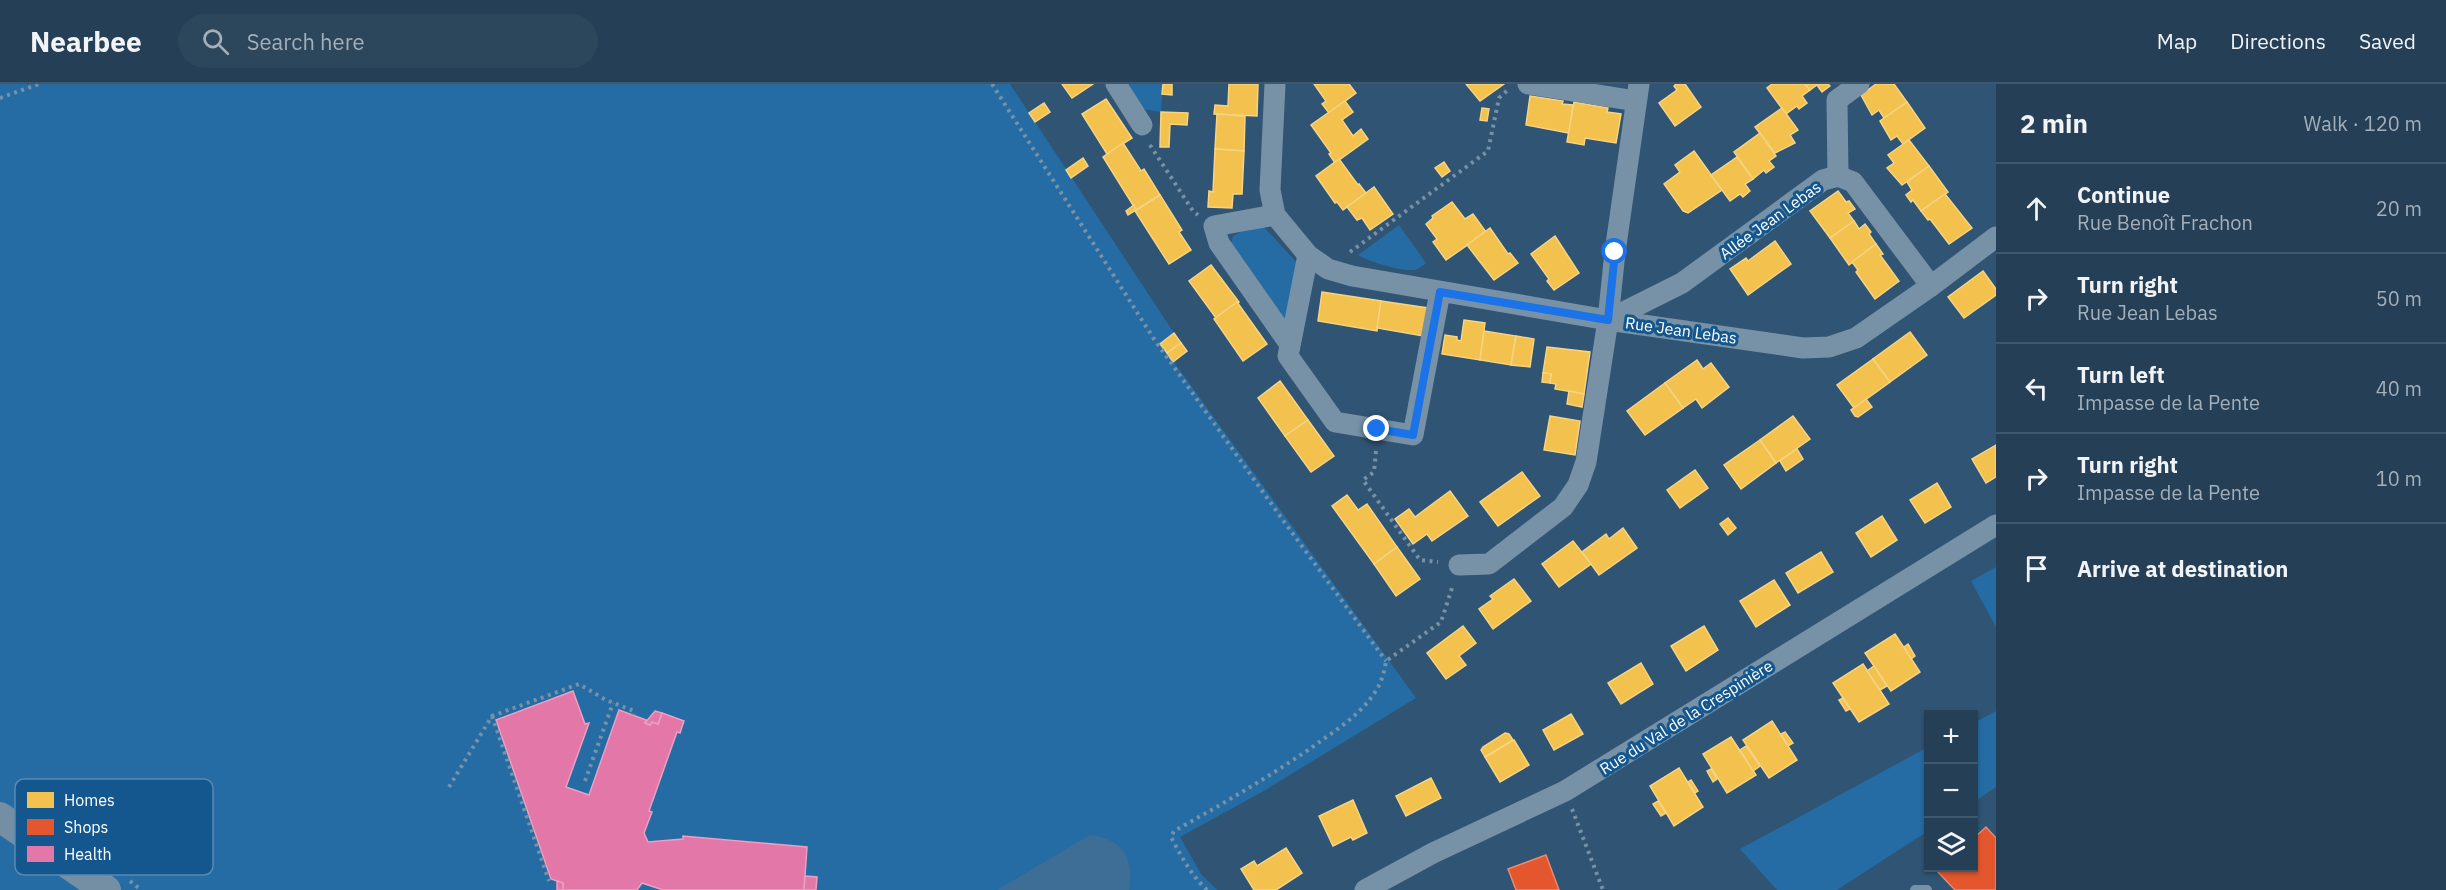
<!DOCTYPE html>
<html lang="en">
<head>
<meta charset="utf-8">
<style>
  body { margin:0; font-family:"IBM Plex Sans",sans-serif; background:#2c465c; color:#f1f3f6 }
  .controls { position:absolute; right:18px; bottom:18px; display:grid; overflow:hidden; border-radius:0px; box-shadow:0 2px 4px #0004 }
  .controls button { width:54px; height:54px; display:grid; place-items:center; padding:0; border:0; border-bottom:2px solid #41586c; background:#243f56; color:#f1f3f6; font:30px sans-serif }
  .stop { position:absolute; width:18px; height:18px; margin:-14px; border:4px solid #1a73e8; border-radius:50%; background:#fff }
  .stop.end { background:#1a73e8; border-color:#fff; box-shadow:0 2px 6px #0008 }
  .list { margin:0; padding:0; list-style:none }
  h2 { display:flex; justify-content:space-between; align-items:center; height:78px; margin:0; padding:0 24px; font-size:26px }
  h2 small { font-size:20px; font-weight:400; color:#a3afb9 }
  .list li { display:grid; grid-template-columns:39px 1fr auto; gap:18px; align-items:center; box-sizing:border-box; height:90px; padding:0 24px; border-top:2px solid #41586c }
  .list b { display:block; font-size:22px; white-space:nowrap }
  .list p { margin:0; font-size:20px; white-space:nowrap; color:#a3afb9 }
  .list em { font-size:20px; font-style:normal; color:#a3afb9 }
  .icon { flex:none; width:33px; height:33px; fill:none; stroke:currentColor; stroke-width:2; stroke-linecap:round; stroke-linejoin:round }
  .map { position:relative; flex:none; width:1996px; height:806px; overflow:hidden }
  header { display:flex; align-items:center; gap:36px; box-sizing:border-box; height:84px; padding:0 30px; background:#243f56; border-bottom:2px solid #41586c }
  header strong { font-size:28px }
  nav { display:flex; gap:33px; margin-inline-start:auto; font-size:21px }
  .search { width:420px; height:54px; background:#2c465c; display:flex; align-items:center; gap:15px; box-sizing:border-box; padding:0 21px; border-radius:33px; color:#a3afb9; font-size:22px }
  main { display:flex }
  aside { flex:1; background:#243f56 }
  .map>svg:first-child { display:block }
  .green { fill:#256ca4 }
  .water { fill:#3e6d96 }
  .homes { fill:#f2c14e; stroke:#f6d483; stroke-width:1.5 }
  .shops { fill:#e4572e; stroke:#ec896d; stroke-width:1.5 }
  .health { fill:#e377a8; stroke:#eba0c2; stroke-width:1.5 }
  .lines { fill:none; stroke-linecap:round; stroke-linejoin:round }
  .path { stroke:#7791a6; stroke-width:4; stroke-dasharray:3 4.5; stroke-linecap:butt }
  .lane { stroke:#7791a6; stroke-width:10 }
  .street { stroke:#7791a6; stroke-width:21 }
  .secondary { stroke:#748ea3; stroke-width:30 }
  .route { stroke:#1a73e8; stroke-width:8 }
  .labels { text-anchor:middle; stroke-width:6; stroke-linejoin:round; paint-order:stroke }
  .street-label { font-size:16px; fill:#fff; stroke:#14578f }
  .key { fill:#14578f; stroke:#5a89b1; stroke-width:1.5 }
  .key-label { font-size:16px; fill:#fff }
</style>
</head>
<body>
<header>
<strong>Nearbee</strong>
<div class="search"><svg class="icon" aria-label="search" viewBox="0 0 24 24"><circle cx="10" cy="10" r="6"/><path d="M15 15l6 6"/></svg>Search here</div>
<nav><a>Map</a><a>Directions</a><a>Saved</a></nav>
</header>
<main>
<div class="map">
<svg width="1996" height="806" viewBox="0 0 1996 806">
  <rect width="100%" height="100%" fill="#305473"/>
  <g class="green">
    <polygon points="0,0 1010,0 1174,249 1161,260 1416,614 1262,708 1180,753 1201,790 1217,806 0,806"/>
    <polygon points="1129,0 1163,0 1161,28 1142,25"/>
    <polygon points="1254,141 1263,142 1298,180 1285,236 1231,159 1233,152"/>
    <path d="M1399 141 1426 179C1422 182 1419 185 1414 186 1399 187 1370 178 1358 171Z"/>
    <polygon points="1996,483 1996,543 1971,497"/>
    <polygon points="1996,627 1996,703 1974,718 1974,639"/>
    <polygon points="1928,663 1928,747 1837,806 1777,806 1740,765"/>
  </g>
  <path class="water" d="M1090 751C1123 755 1134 774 1129 806H997Z"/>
  <g class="homes">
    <polygon points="1062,0 1093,0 1072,14"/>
    <polygon points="1163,0 1172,0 1172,11 1162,10"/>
    <polygon points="1229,0 1258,0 1257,32 1214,30 1215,21 1228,22"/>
    <polygon points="1314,0 1349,0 1356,9 1329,29 1322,20 1326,17"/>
    <polygon points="1466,0 1504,0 1480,17"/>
    <polygon points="1676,0 1685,0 1701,23 1675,42 1659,19 1677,6 1674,2"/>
    <polygon points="1772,0 1805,0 1810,6 1802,12 1807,19 1799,25 1797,22 1786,30 1767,4"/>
    <polygon points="1805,0 1828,0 1830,2 1822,8 1817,1 1810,6"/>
    <polygon points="1876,0 1894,0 1907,18 1884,34 1879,26 1872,31 1861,11"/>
    <polygon points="1530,12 1563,17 1562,20 1573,21 1569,49 1526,41"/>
    <polygon points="1106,15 1132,54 1107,70 1082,30"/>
    <polygon points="1345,17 1353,28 1342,36 1353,52 1361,45 1368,55 1335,79 1329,70 1331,69 1311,41"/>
    <polygon points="1574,18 1608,24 1607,28 1621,30 1616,59 1585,54 1584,61 1567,58"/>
    <polygon points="1907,18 1925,44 1903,60 1897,52 1891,56 1880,37"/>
    <polygon points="1044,19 1050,28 1035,38 1029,29"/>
    <polygon points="1482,24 1489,25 1487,37 1480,36"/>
    <polygon points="1782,24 1798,46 1790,51 1795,59 1775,69 1755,43"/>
    <polygon points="1161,28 1188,29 1187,41 1170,40 1169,63 1160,63"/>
    <polygon points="1217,30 1245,32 1244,67 1215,65"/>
    <polygon points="1760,49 1776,72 1769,77 1774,83 1766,89 1764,86 1753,95 1734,68"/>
    <polygon points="1909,56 1929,82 1902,101 1887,84 1894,79 1888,71"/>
    <polygon points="1123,59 1141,87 1144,85 1160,111 1136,126 1103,73"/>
    <polygon points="1215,65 1244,67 1242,110 1233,110 1232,124 1208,123 1209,107 1213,108"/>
    <polygon points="1694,67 1722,106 1688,129 1683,127 1664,100 1680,88 1675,81"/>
    <polygon points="1737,73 1753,95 1745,100 1750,107 1743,113 1740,110 1730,117 1711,91"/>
    <polygon points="1083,74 1088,82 1071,94 1066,86"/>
    <polygon points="1339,75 1358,101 1359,100 1366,109 1343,126 1337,118 1335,119 1316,92"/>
    <polygon points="1444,78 1450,87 1442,93 1435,84"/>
    <polygon points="1929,82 1948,108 1921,127 1913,116 1911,118 1906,111 1912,106 1907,98"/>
    <polygon points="1374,103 1393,130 1370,146 1362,134 1357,136 1347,123"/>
    <polygon points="1838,107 1846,118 1849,117 1855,125 1848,129 1854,137 1830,154 1810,127"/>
    <polygon points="1945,110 1972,144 1949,160 1930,135 1928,136 1921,127"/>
    <polygon points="1160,111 1182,146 1179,148 1191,166 1169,180 1135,127"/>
    <polygon points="1452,118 1465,135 1473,130 1486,148 1446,176 1433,158 1437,155 1426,140 1433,134 1432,132"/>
    <polygon points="1134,121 1136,126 1128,131 1126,127"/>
    <polygon points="1854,137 1859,145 1865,140 1871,148 1869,150 1876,160 1849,181 1830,154"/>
    <polygon points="1490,144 1508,170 1510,169 1518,179 1494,196 1467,161"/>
    <polygon points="1555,152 1579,189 1554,206 1547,197 1549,195 1531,170"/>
    <polygon points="1775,157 1791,180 1748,211 1730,185 1746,174 1748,177"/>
    <polygon points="1876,160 1883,170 1880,171 1899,197 1875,215 1856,188 1858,186 1852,178"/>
    <polygon points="1211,181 1239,218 1216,234 1189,197"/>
    <polygon points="1983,187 1996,205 1996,211 1964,234 1948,213"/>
    <polygon points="1322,208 1381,217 1377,247 1318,237"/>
    <polygon points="1381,217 1428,224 1423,252 1377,244"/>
    <polygon points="1237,218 1267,260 1243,277 1214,235"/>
    <polygon points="1464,236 1485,239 1480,276 1442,270 1445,251 1457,253 1457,256 1461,257"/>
    <polygon points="1484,247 1516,252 1511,281 1480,276"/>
    <polygon points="1910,248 1927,271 1890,298 1873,275"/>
    <polygon points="1174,249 1181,259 1167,269 1160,260"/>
    <polygon points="1516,252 1534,255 1530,283 1511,281"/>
    <polygon points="1181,259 1187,267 1173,278 1167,269"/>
    <polygon points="1547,263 1590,268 1584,310 1555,305 1556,300 1550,299 1551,290 1543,289"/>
    <polygon points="1873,275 1890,298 1854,324 1837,301"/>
    <polygon points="1697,276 1703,285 1711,279 1729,303 1702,324 1696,315 1683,324 1665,299"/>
    <polygon points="1543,289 1551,290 1550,299 1542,298"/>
    <polygon points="1280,297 1308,336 1285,352 1258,314"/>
    <polygon points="1665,299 1683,324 1645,351 1627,327"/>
    <polygon points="1569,307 1584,310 1582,323 1567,320"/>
    <polygon points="1866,315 1872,323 1858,333 1855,332 1851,326"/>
    <polygon points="1550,332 1580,337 1575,371 1544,366"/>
    <polygon points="1793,332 1810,355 1776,379 1760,356"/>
    <polygon points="1308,336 1334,372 1311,388 1285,352"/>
    <polygon points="1760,356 1776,379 1741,405 1724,381"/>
    <polygon points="1996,361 1996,393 1986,399 1972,375"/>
    <polygon points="1797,365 1803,375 1786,387 1780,377"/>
    <polygon points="1695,386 1708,404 1680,424 1667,406"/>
    <polygon points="1522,388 1540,412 1498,442 1480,418"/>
    <polygon points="1937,399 1951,423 1925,439 1910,416"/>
    <polygon points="1450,407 1468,432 1432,457 1427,450 1413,460 1395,435 1409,425 1415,433"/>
    <polygon points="1347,411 1358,426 1367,420 1397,463 1374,480 1332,422"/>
    <polygon points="1882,432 1897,456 1871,473 1856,449"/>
    <polygon points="1728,434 1736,444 1728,451 1720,440"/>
    <polygon points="1623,444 1637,464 1599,491 1582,468 1606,450 1609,455"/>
    <polygon points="1573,457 1591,480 1559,503 1542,480"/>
    <polygon points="1397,463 1420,495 1396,512 1374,480"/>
    <polygon points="1821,468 1833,488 1798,509 1786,489"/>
    <polygon points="1514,495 1531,517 1493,545 1479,525 1493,515 1490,512"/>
    <polygon points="1774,496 1790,521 1756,543 1740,517"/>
    <polygon points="1463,542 1476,559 1459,572 1466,581 1446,595 1427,569"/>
    <polygon points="1704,542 1718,566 1686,587 1671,562"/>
    <polygon points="1895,550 1920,588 1891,607 1865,569"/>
    <polygon points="1908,560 1915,572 1911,575 1904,563"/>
    <polygon points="1641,579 1653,600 1621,620 1608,599"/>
    <polygon points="1863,580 1889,620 1859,638 1833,599"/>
    <polygon points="1874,582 1887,602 1880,606 1867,587"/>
    <polygon points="1843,614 1850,625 1846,627 1839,616"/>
    <polygon points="1571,630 1583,650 1554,666 1543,646"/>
    <polygon points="1772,637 1797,676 1769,694 1743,656"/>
    <polygon points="1785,648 1793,659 1788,662 1781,650"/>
    <polygon points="1505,649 1509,650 1513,656 1485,673 1481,666 1483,663"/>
    <polygon points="1731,653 1756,691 1727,709 1703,670"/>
    <polygon points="1514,656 1529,681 1500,698 1485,673"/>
    <polygon points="1746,662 1760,682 1753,687 1740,666"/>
    <polygon points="1679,684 1703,723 1674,742 1650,702"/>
    <polygon points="1711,685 1717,695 1713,698 1707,687"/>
    <polygon points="1431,694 1441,714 1406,732 1396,712"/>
    <polygon points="1691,696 1698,707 1695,709 1688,698"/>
    <polygon points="1353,716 1367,749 1353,756 1351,753 1333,762 1319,732"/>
    <polygon points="1658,717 1666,729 1661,732 1653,720"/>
    <polygon points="1286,764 1302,789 1276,806 1254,806 1241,785 1254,777 1257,782"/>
  </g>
  <g class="shops">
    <polygon points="1986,743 1996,754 1996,806 1955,806 1938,788 1942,784 1974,784 1974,754"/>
    <polygon points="1546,771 1559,806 1516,806 1508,785"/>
  </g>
  <g class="health">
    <polygon points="573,607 585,640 589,639 566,703 589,711 619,626 646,636 645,639 650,641 652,638 658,640 662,629 684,637 680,649 677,648 649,727 652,728 644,749 648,758 683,755 683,752 807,763 804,806 663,806 642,799 637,806 563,806 563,799 551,795 496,636"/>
    <polygon points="655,627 662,629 658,640 652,638 650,641 645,639"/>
    <polygon points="805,792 817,793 816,806 804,806"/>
    <polygon points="557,797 563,799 563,806 557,806"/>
  </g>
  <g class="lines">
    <g class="path">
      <polyline points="992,0 1154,255 1285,439 1386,577"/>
      <polyline points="0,14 39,0"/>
      <polyline points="1150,61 1193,127 1198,131"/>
      <polyline points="1350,168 1488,67 1499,14 1509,5"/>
      <polyline points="1376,367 1374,388 1363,396 1420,476 1438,478"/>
      <polyline points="492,632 549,797"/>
      <polyline points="585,697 613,619"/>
      <polyline points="449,703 492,632 579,600 606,616 634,627 633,631"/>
      <polyline points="1572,725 1603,806"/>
      <polyline points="130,797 141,806"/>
      <path d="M1207 806C1191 791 1181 772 1171 753L1174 747C1221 721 1267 694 1311 664 1333 648 1358 633 1373 611 1381 600 1384 590 1386 577L1441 538 1453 501"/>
    </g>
    <polyline class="lane" points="1915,806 1927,806"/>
    <g class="street">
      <polyline points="1116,0 1142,41"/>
      <polyline points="1275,0 1270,106 1275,131 1308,171 1328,185 1352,192 1608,236 1803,264 1829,263 1856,254 1931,202 1996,153"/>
      <polyline points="1528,0 1636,17"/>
      <polyline points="1838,92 1837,16 1859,0"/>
      <polyline points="1275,131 1214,142 1219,159 1289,259"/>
      <polyline points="1308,171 1288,272 1335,338 1413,351 1440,208"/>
      <polyline points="1608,236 1682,199 1823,96 1838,92 1853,98 1931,202"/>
      <polyline points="1459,481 1489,480 1563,423 1578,401 1586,378 1608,236 1615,168 1639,0"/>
      <polyline points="1365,806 1433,769 1565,707 1996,441"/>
    </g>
    <polyline class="secondary" points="0,733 106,806"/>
  </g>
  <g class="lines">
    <polyline class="route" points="1377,345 1413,351 1440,208 1608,236 1615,168"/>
  </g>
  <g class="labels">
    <g class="street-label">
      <text transform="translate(1770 136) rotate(-36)" y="6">Allée Jean Lebas</text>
      <text transform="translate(1681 246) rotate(8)" y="6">Rue Jean Lebas</text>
      <text transform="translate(1686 633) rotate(-32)" y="6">Rue du Val de la Crespinière</text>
    </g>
  </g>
  <rect x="15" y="695" width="198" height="96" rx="9" class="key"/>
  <rect x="27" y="708" width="27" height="16" fill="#f2c14e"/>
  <rect x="27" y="735" width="27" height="16" fill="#e4572e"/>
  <rect x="27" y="762" width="27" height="16" fill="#e377a8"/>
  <g class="key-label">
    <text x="64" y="722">Homes</text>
    <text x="64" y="749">Shops</text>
    <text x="64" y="776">Health</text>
  </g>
</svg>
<div class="controls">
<button>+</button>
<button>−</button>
<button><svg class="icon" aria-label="layers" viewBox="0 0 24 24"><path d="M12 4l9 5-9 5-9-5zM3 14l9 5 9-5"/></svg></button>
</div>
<div class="stop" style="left:1615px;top:168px"></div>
<div class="stop end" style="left:1377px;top:345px"></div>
</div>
<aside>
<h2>2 min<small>Walk · 120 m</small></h2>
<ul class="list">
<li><svg class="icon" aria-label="ahead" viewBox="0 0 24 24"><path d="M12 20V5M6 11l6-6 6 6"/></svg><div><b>Continue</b><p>Rue Benoît Frachon</p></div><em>20 m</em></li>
<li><svg class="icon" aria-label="right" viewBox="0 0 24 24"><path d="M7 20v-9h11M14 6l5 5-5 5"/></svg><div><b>Turn right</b><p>Rue Jean Lebas</p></div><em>50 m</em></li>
<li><svg class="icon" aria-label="left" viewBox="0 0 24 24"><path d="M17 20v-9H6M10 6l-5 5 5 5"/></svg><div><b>Turn left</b><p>Impasse de la Pente</p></div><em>40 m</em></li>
<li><svg class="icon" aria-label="right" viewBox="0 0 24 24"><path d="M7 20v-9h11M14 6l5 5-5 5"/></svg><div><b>Turn right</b><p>Impasse de la Pente</p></div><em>10 m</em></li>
<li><svg class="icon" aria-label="arrive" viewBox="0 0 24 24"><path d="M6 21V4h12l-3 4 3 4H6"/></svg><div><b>Arrive at destination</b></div></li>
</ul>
</aside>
</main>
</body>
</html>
